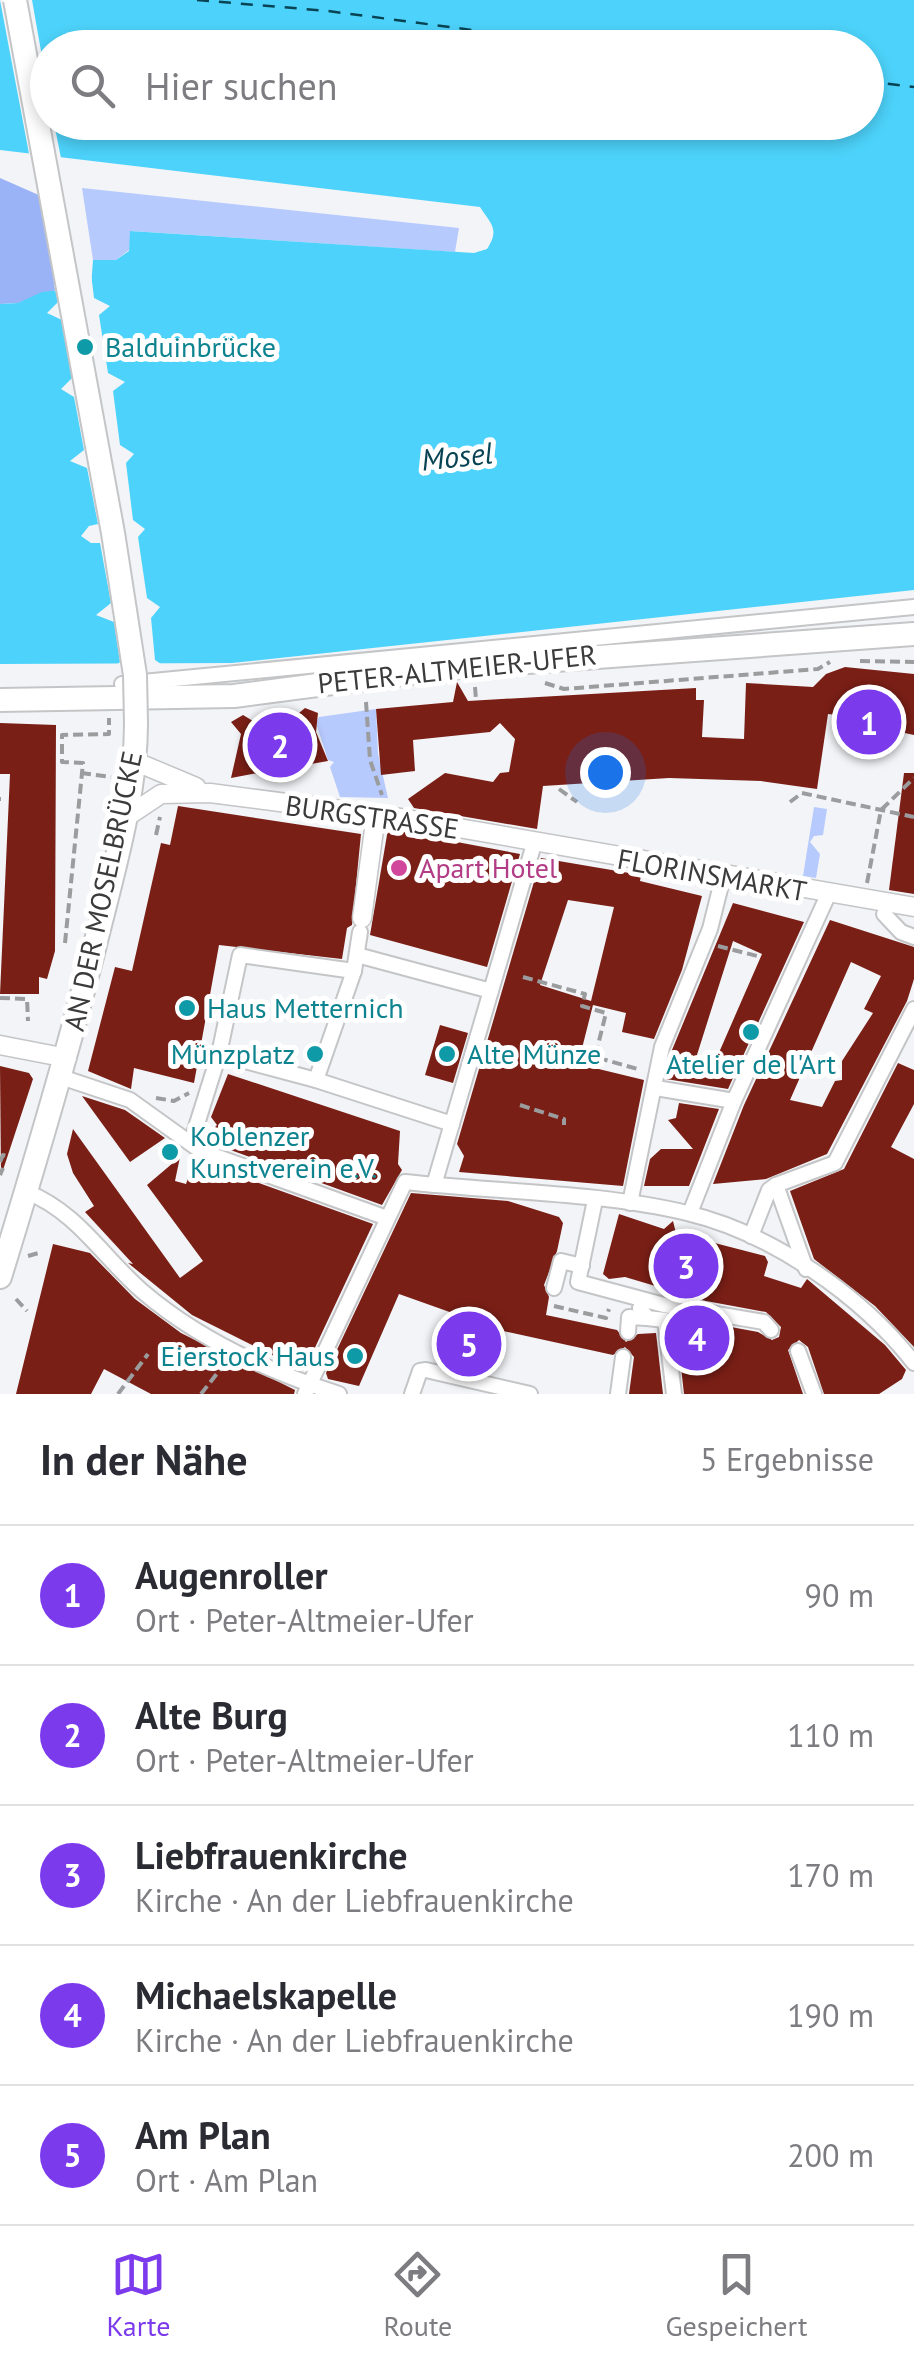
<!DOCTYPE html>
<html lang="de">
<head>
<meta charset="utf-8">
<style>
  body { margin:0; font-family:"PT Sans",sans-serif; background:#f7f7f7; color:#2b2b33 }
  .you { position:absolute; left:605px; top:772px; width:35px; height:35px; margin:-25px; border:8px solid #fff; border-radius:50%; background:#1a73e8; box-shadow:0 0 0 15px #1a73e833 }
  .badge { display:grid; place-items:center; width:65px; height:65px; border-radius:50%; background:#7c3aed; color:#fff; font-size:32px; font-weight:700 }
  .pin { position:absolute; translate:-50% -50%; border:5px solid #fff; box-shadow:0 2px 10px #0006 }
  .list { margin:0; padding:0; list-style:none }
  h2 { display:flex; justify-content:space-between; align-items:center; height:130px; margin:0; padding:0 40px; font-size:42px }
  h2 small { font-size:32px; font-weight:400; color:#7c7c81 }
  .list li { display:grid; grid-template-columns:65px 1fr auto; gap:30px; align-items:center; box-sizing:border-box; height:140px; padding:0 40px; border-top:2px solid #e1e1e2 }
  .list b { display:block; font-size:38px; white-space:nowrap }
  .list p { margin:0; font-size:32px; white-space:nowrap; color:#7c7c81 }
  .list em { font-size:32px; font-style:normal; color:#7c7c81 }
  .icon { flex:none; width:55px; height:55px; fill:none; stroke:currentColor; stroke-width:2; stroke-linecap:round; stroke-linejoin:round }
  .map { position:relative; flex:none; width:914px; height:1394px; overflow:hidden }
  .search { position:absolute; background:#fff; box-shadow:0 5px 15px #0003; left:30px; right:30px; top:30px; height:110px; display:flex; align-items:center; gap:25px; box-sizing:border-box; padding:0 35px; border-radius:55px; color:#7c7c81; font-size:38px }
  .sheet { height:830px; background:#fff }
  nav { display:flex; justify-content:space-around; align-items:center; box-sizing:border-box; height:140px; border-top:2px solid #e1e1e2; background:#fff; font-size:28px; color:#7c7c81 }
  nav a { display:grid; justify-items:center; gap:5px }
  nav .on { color:#7c3aed }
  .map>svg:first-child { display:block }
  .green { fill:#b7cafe }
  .forest { fill:#9ab3f7 }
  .water { fill:#4dd3fb; fill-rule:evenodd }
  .pier { fill:#f3f4f7 }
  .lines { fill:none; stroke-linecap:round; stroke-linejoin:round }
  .ferry { stroke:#084454; stroke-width:2.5; stroke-dasharray:12 10; stroke-linecap:butt }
  .building { fill:#7a1f16; fill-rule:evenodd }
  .pedestrian-casing { stroke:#c4c5c7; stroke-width:18 }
  .minor-casing { stroke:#c4c5c7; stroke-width:21 }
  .tertiary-casing { stroke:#c4c5c7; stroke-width:26 }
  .path { stroke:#9b9c9e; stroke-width:4; stroke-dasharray:10 5; stroke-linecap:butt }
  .pedestrian { stroke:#fff; stroke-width:14 }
  .minor { stroke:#fff; stroke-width:18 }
  .tertiary { stroke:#fff; stroke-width:22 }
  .tertiary-bridge-casing { stroke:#c4c5c7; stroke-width:26; stroke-linecap:butt }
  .tertiary-bridge { stroke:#fff; stroke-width:22 }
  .culture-dot { fill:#0f9aa8; stroke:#fff; stroke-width:4 }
  .hotel-dot { fill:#d1479c; stroke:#fff; stroke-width:4 }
  .labels { text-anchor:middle; stroke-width:10; stroke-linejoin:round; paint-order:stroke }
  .culture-label { font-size:28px; fill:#0d838f; stroke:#fff; text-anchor:start }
  .street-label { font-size:28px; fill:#3b3b3c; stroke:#fff }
  .hotel-label { font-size:28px; fill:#b23c85; stroke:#fff; text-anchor:start }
  .water-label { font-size:30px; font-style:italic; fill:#084454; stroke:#fff }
</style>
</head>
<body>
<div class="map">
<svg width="914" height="1394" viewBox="0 0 914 1394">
  <rect width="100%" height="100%" fill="#f3f4f7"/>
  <g class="green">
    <polygon points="82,188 459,228 455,252 131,231 129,250 116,260 93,260"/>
    <polygon points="376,709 378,754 388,798 340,797 330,767 334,762 328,760 316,723 319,717"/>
    <polygon points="814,807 827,809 823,835 814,836 810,842 820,854 816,878 803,876"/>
  </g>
  <polygon class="forest" points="0,178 41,196 59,289 18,303 0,304"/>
  <path class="water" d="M0 0H914V590L232 663 0 664V304L18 303 42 292 91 287 93 260H116L129 251 130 231 474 253 487 249C500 229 491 224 480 207L0 150ZM48 48H866V122H48Z"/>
  <g class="pier">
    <polygon points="0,0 32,0 47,85 48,122 54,123 62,163 30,159"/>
    <polygon points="89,257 94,298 110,306 99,315 108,373 125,382 113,391 120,445 134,454 126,463 133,520 145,529 138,537 147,598 160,607 151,618 155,660 164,666 114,667 120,662 114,622 96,615 111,603 100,543 91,543 81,536 89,526 98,524 87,468 70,461 84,450 74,397 61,389 72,378 62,320 47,313 58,302 54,285 87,282"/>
  </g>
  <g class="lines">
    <g class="ferry">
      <polyline points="197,0 328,11 609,48"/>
      <polyline points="866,81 914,87"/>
    </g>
  </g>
  <g class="building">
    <polygon points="845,667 914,674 914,735 863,724 864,718 828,714 817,789 761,781 669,778 543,786 537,829 414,808 408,799 445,773 493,782 500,773 509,772 515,739 500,723 490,732 413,740 415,771 381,775 376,709 453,702 457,682 468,701 696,688 696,700 704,700 702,737 744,739 746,683 813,687 826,674"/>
    <polygon points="305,708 318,713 316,732 328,761 288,768 260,734 263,772 231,778 241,734 231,722 243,715 253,721 267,711 299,713"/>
    <polygon points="0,723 56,725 55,951 47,979 39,977 39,994 0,994 10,774 0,774"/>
    <polygon points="904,773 914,773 914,894 889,890"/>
    <polygon points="178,806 361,834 352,925 347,928 342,959 219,945 194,1083 134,1068 131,1089 88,1071 115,967 132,971 161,843 170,845"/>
    <polygon points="388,829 520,854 487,967 370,935"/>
    <path d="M541 858 641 875 640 881 702 896 682 970 654 1039 622 1032 626 1013 593 1005 578 1064 644 1080 623 1186 459 1172 464 1156 457 1144ZM568 900 614 907 591 1001 540 985Z"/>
    <path d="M733 903 804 922 728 1089 666 1079 672 1050ZM733 941 762 954 714 1064 696 1058Z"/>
    <path d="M830 920 914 947V979L907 1001 827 1154 766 1179 713 1184 744 1105ZM851 962 881 976 864 1009 873 1013 842 1061V1080L835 1081 822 1107 790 1100Z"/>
    <polygon points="440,1025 468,1033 453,1083 425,1075"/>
    <polygon points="898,1063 914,1070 914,1104 891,1147 914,1159 914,1347 875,1306 814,1259 790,1191 844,1169"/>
    <polygon points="0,1066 29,1073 33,1079 1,1176"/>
    <polygon points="228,1074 400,1131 398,1164 402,1170 382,1205 203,1140 217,1125 211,1117"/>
    <polygon points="82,1096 125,1110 165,1138 130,1162"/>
    <polygon points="679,1103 719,1109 689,1186 644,1186 650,1159 661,1149 693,1149 668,1120 676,1118"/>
    <polygon points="73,1129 180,1278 203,1261 147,1185 180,1157 175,1181 186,1184 195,1160 373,1224 304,1371 192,1315 128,1263 133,1264 85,1212 94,1206 73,1173 67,1154"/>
    <polygon points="411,1193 508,1201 559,1217 563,1223 557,1251 544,1285 549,1297 546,1315 617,1330 626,1342 638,1334 656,1333 663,1394 629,1394 634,1357 625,1347 613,1355 503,1331 399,1294 359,1386 328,1379 326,1373"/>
    <polygon points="619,1214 664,1229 673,1221 676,1233 765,1256 768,1262 764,1276 801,1288 807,1279 885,1345 906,1370 902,1379 879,1394 824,1394 808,1347 799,1340 788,1350 803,1394 684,1394 677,1331 720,1325 758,1332 772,1340 779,1337 781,1327 766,1312 706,1301 625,1277 609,1279 603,1274"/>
    <polygon points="53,1244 90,1253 135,1299 181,1333 295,1390 294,1394 151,1394 104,1369 91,1394 16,1394"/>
  </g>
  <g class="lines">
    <g class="pedestrian-casing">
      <g id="pedestrian">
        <polyline points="122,684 914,607"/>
        <polyline points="884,914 901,932 914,937"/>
        <polyline points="360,932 354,971 316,1080 452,1124"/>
        <polyline points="357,955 491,991"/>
        <polyline points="219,1054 316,1080"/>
        <polyline points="61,1077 130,1100 201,1151 387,1218"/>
        <polyline points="656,1088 734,1101"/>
        <polyline points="191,1143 219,1054 240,955 354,971"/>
        <polyline points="434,1185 534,844"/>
        <path d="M27 1192C77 1212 102 1256 142 1291 198 1339 270 1372 339 1394"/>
        <polyline points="595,1200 578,1282 664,1305 764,1322 771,1330"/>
        <polyline points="630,1203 662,1047 710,929 723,877"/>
        <polyline points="690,1213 734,1101 828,895"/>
        <polyline points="751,1236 769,1190 776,1185"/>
        <polyline points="806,1269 776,1185 835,1163 914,1009"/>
        <polyline points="554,1288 561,1261 582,1266"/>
        <polyline points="640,1308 647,1318 665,1320 674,1394"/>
        <polyline points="628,1332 629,1317 647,1318"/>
        <polyline points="798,1351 814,1394"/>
        <path d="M305 1394 405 1182C495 1192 600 1192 687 1213 771 1233 861 1295 914 1363"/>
        <polyline points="412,1394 420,1371 426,1370 530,1394"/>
        <polyline points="618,1394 623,1357"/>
      </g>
    </g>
    <g class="minor-casing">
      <g id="minor">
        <polyline points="134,761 196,787"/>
        <polyline points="125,818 161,794 210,793 395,817 914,907"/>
        <polyline points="362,918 376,815"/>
        <polyline points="0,1045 67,1058"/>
      </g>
    </g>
    <g class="tertiary-casing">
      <g id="tertiary">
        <polyline points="0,700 234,696 447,668 914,634"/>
        <path d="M0 1277C35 1163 69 1049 98 933 115 865 136 793 136 723"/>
      </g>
    </g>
    <g class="path">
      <polyline points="860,661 914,662"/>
      <polyline points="545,683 564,689 818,669 830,662"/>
      <polyline points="475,687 476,700"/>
      <polyline points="366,702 370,760 382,795"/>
      <polyline points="81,773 111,777"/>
      <polyline points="559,789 577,802"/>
      <polyline points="0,799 1,799"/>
      <polyline points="790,802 802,793 914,817"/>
      <polyline points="156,835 160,817"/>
      <polyline points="867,883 881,810 914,778"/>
      <polyline points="65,943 83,763 62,762 62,735 109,734 109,718"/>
      <polyline points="718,946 761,957"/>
      <polyline points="523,977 585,994 582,1006 606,1013 595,1057 641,1070"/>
      <polyline points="0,998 27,999 28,1021"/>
      <polyline points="156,1098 174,1101 189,1093"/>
      <polyline points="520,1105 564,1119 564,1125"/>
      <polyline points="0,1162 3,1155 7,1156"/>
      <polyline points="0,1175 3,1168"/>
      <polyline points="28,1256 42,1252"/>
      <polyline points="16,1299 27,1311"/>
      <polyline points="554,1306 606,1318 609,1309"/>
      <polyline points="118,1394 148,1354"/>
      <polyline points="201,1394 223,1366"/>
    </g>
    <use href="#pedestrian" class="pedestrian"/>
    <use href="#minor" class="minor"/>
    <use href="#tertiary" class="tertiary"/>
    <g class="tertiary-bridge-casing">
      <polyline id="tertiary-bridge" points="15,0 113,533 135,675 136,723"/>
    </g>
    <use href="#tertiary-bridge" class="tertiary-bridge"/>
  </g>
  <g class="culture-dot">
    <circle cx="85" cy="347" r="10"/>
    <circle cx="187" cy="1008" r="10"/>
    <circle cx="751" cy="1032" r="10"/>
    <circle cx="315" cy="1054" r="10"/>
    <circle cx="447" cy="1054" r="10"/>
    <circle cx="170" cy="1152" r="10"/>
    <circle cx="355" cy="1356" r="10"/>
  </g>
  <circle class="hotel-dot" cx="399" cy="868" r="10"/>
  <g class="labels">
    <g class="culture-label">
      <text x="105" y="357">Balduinbrücke</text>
      <text x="207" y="1018">Haus Metternich</text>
      <text x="295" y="1064" text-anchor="end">Münzplatz</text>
      <text x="467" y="1064">Alte Münze</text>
      <text x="751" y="1074" text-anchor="middle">Atelier de l'Art</text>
      <text x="190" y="1146">Koblenzer<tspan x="190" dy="32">Kunstverein e.V.</tspan></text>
      <text x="335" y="1366" text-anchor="end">Eierstock Haus</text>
    </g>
    <g class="street-label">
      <text transform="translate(457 669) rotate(-6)" y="10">PETER-ALTMEIER-UFER</text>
      <text transform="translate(372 817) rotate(8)" y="10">BURGSTRASSE</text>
      <text transform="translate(712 875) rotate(10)" y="10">FLORINSMARKT</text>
      <text transform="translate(103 891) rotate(-78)" y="10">AN DER MOSELBRÜCKE</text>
    </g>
    <g class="hotel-label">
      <text x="419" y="878">Apart Hotel</text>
    </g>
    <g class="water-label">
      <text transform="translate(457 457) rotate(-6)" y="10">Mosel</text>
    </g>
  </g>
</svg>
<div class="you"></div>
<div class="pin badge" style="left:869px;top:722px">1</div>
<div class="pin badge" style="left:280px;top:745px">2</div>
<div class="pin badge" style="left:686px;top:1266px">3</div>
<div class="pin badge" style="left:697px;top:1338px">4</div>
<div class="pin badge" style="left:469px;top:1344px">5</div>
<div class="search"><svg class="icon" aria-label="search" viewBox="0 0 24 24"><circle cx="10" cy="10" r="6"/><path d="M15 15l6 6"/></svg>Hier suchen</div>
</div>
<section class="sheet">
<h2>In der Nähe<small>5 Ergebnisse</small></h2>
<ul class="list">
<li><span class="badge">1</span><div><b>Augenroller</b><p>Ort · Peter-Altmeier-Ufer</p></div><em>90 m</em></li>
<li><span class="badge">2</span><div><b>Alte Burg</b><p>Ort · Peter-Altmeier-Ufer</p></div><em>110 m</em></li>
<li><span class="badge">3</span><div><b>Liebfrauenkirche</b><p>Kirche · An der Liebfrauenkirche</p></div><em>170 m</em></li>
<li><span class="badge">4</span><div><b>Michaelskapelle</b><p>Kirche · An der Liebfrauenkirche</p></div><em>190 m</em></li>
<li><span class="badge">5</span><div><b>Am Plan</b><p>Ort · Am Plan</p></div><em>200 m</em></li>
</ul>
</section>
<nav>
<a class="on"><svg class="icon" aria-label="map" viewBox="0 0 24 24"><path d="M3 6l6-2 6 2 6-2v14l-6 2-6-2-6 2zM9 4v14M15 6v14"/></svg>Karte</a>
<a><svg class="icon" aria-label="directions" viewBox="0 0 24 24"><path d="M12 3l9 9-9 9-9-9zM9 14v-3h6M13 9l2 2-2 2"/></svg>Route</a>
<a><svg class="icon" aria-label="saved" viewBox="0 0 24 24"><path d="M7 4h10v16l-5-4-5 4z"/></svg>Gespeichert</a>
</nav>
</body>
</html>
